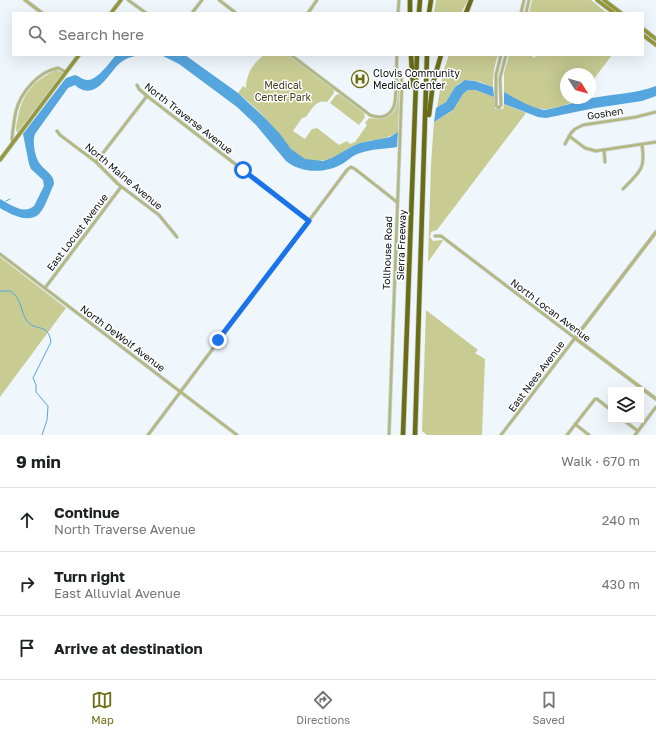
<!DOCTYPE html>
<html lang="en">
<head>
<meta charset="utf-8">
<style>
  body { margin:0; font-family:"Golos Text",sans-serif; background:#f6f6f6; color:#202124 }
  .controls { position:absolute; right:12px; bottom:12px; display:grid; overflow:hidden; border-radius:0px; box-shadow:0 4px 16px #0002 }
  .controls button { width:36px; height:36px; display:grid; place-items:center; padding:0; border:0; border-bottom:1px solid #e0e0e0; background:#fff; color:#202124; font:20px sans-serif }
  .compass { position:absolute; left:560px; top:68px; width:36px; height:36px; border-radius:50%; background:#fff; box-shadow:0 4px 16px #0002; rotate:127deg }
  .stop { position:absolute; width:12px; height:12px; margin:-9px; border:3px solid #1a73e8; border-radius:50%; background:#fff }
  .stop.end { background:#1a73e8; border-color:#fff; box-shadow:0 1px 4px #0008 }
  .list { margin:0; padding:0; list-style:none }
  h2 { display:flex; justify-content:space-between; align-items:center; height:52px; margin:0; padding:0 16px; font-size:17px }
  h2 small { font-size:13px; font-weight:400; color:#757577 }
  .list li { display:grid; grid-template-columns:26px 1fr auto; gap:12px; align-items:center; box-sizing:border-box; height:64px; padding:0 16px; border-top:1px solid #e0e0e0 }
  .list b { display:block; font-size:15px; white-space:nowrap }
  .list p { margin:0; font-size:13px; white-space:nowrap; color:#757577 }
  .list em { font-size:13px; font-style:normal; color:#757577 }
  .icon { flex:none; width:22px; height:22px; fill:none; stroke:currentColor; stroke-width:2; stroke-linecap:round; stroke-linejoin:round }
  .map { position:relative; flex:none; width:656px; height:435px; overflow:hidden }
  .search { position:absolute; background:#fff; box-shadow:0 4px 16px #0002; left:12px; right:12px; top:12px; height:44px; display:flex; align-items:center; gap:10px; box-sizing:border-box; padding:0 14px; border-radius:0px; color:#757577; font-size:15px }
  .sheet { height:244px; background:#fff }
  nav { display:flex; justify-content:space-around; align-items:center; box-sizing:border-box; height:56px; border-top:1px solid #e0e0e0; background:#fff; font-size:11px; color:#757577 }
  nav a { display:grid; justify-items:center; gap:2px }
  nav .on { color:#6b6d10 }
  .map>svg:first-child { display:block }
  .green { fill:#c8cc93 }
  .water { fill:#55a5de }
  .lines { fill:none; stroke-linecap:round; stroke-linejoin:round }
  .stream { stroke:#55a5de; stroke-width:1 }
  .minor-casing { stroke:#cbd2d6; stroke-width:4 }
  .tertiary-casing { stroke:#cbd2d6; stroke-width:4.5 }
  .secondary-casing { stroke:#cbd2d6; stroke-width:5 }
  .motorway-casing { stroke:#cbd2d6; stroke-width:6 }
  .minor { stroke:#b4b87d; stroke-width:2.5 }
  .tertiary { stroke:#b4b87d; stroke-width:3 }
  .secondary { stroke:#959939; stroke-width:3.5 }
  .motorway { stroke:#6a6d15; stroke-width:4.5 }
  .route { stroke:#1a73e8; stroke-width:5 }
  .labels { text-anchor:middle; stroke-width:3; stroke-linejoin:round; paint-order:stroke }
  .poi-label { font-size:10px; fill:#080d11; stroke:#fff; text-anchor:start }
  .park-label { font-size:10px; fill:#3c3e17; stroke:#fff }
  .street-label { font-size:10px; fill:#080d11; stroke:#fff }
</style>
</head>
<body>
<div class="map">
<svg width="656" height="435" viewBox="0 0 656 435">
  <rect width="100%" height="100%" fill="#f0f7fc"/>
  <g class="green">
    <polygon points="436,0 468,0 461,13 434,13"/>
    <polygon points="532,0 591,0 607,13 529,13"/>
    <path d="M264 55H288L334 90V93L327 102C316 99 312 109 306 117L302 118 293 131 305 139 312 129 317 128 339 145 347 141 350 144 355 142 367 125 365 123 369 118C401 122 397 103 398 79L400 83 398 132C384 141 370 139 355 145 346 149 340 156 331 159 323 161 312 162 304 159 291 154 277 130 267 120 258 110 248 101 238 93L243 86 246 88C246 74 253 63 264 55Z"/>
    <path d="M449 55H498C494 66 493 75 493 87 479 81 463 74 453 90 448 99 446 104 437 108L443 72Z"/>
    <path d="M509 55H530L535 58 536 55H612L590 84V74H566V98H579L577 101C566 104 555 110 544 109 530 109 516 99 504 92V73Z"/>
    <path d="M56 70 62 72V74L17 133C15 128 17 122 18 117 23 92 34 81 56 70Z"/>
    <polygon points="468,90 477,90 494,97 495,109 503,109 504,104 526,113 437,230 431,232 430,237 433,241 442,240 443,241 428,262 431,164 434,122 452,111 463,94"/>
    <polygon points="339,94 364,113 365,117 359,125 330,103 336,95"/>
    <polygon points="0,257 66,308 0,397"/>
    <polygon points="426,310 478,350 475,353 485,359 482,435 427,435 422,431"/>
  </g>
  <g class="water">
    <path d="M116 55H141C133 56 126 58 120 63 110 71 100 95 83 90 80 89 77 87 75 85L68 88 35 134C32 141 35 158 40 164 46 172 54 174 54 184 50 192 45 208 39 214 28 224 10 214 0 208V199C10 204 23 215 34 206L44 186 43 180 31 169 29 164 23 134 66 78 75 75C79 76 83 80 87 80 97 81 110 62 116 55Z"/>
    <path d="M161 55H185L238 93 265 118 280 134 291 149 305 159 323 161 332 158 353 146 360 143 390 137 398 132 397 147C385 149 371 149 360 153 352 155 348 161 342 164 325 174 300 173 286 161L256 125 237 107 179 64Z"/>
    <polygon points="465,80 475,81 493,87 494,97 476,90 468,90 463,94 453,110 434,122 436,108 446,102 455,87"/>
    <path d="M656 86V96L642 101 595 108 546 118 538 117 504 104V92C517 99 529 107 544 110 560 108 576 101 592 98 614 94 634 94 656 86Z"/>
  </g>
  <g class="lines">
    <g class="stream">
      <polyline points="6,201 10,199"/>
      <path d="M0 291H10C22 298 20 311 27 321 35 332 48 322 51 342L33 378 36 385V392L48 406 47 420 42 435"/>
    </g>
    <g class="minor-casing">
      <g id="minor">
        <polyline points="128,0 146,13"/>
        <polyline points="219,0 236,13"/>
        <polyline points="192,13 202,0"/>
        <polyline points="308,13 317,0"/>
        <polyline points="398,13 399,0"/>
        <polyline points="521,13 524,0"/>
        <polyline points="526,13 529,0"/>
        <path d="M291 55 370 115C380 119 390 117 394 106 397 97 396 66 397 55"/>
        <polyline points="501,55 496,75 496,106 499,108 501,105 500,78 506,55"/>
        <polyline points="137,85 139,89 147,96 309,221"/>
        <polyline points="57,131 60,135 96,162 118,184 159,215 177,237"/>
        <polyline points="569,136 585,148 596,151 656,142"/>
        <path d="M13 143 12 139C13 129 14 120 16 111 21 92 38 72 58 68L66 72"/>
        <polyline points="565,144 571,133 575,129 583,125 636,117 656,112"/>
        <polyline points="604,150 605,162"/>
        <polyline points="96,162 147,96"/>
        <path d="M623 189C639 172 646 170 642 145"/>
        <polyline points="435,236 441,236 575,338 501,435"/>
        <polyline points="0,254 237,435"/>
        <polyline points="45,288 121,187"/>
        <polyline points="623,420 638,431"/>
        <polyline points="575,424 589,435"/>
        <polyline points="148,435 347,170 351,167 355,169 397,202"/>
        <polyline points="389,435 402,83 401,77 396,75"/>
        <polyline points="567,435 595,399 597,399 611,410"/>
        <polyline points="635,435 656,407"/>
      </g>
    </g>
    <g class="tertiary-casing">
      <g id="tertiary">
        <polyline points="25,0 42,13"/>
        <polyline points="656,232 575,338 656,399"/>
      </g>
    </g>
    <g class="secondary-casing">
      <g id="secondary">
        <polyline points="597,0 614,13"/>
        <polyline points="604,0 621,13"/>
        <polyline points="111,13 121,0"/>
        <polyline points="643,29 656,39"/>
        <polyline points="643,35 656,45"/>
        <polyline points="0,160 79,55"/>
      </g>
    </g>
    <g class="motorway-casing">
      <g id="motorway">
        <polyline points="410,0 410,13"/>
        <polyline points="419,13 420,0"/>
        <polyline points="429,13 431,0"/>
        <polyline points="466,13 471,0"/>
        <polyline points="411,55 413,86"/>
        <polyline points="429,115 433,83 441,55"/>
        <polyline points="403,435 417,55"/>
        <polyline points="415,435 427,55"/>
      </g>
    </g>
    <use href="#minor" class="minor"/>
    <use href="#tertiary" class="tertiary"/>
    <use href="#secondary" class="secondary"/>
    <use href="#motorway" class="motorway"/>
  </g>
  <g class="lines">
    <polyline class="route" points="218,340 309,221 243,170"/>
  </g>
  <defs>
    <g id="hospital-ring" transform="scale(0.9)"><circle r="9.5" fill="#fff" stroke="#6b6d10" stroke-width="1.5"/><path d="M-5-5h3v3.5h4V-5h3V5h-3V1.5h-4V5h-3Z" fill="#6b6d10"/></g>
  </defs>
  <g fill-rule="evenodd">
    <use href="#hospital-ring" x="360" y="79"/>
  </g>
  <g class="labels">
    <g class="poi-label">
      <text x="373" y="77">Clovis Community<tspan x="373" dy="12">Medical Center</tspan></text>
    </g>
    <g class="park-label">
      <text x="283" y="89">Medical<tspan x="283" dy="12">Center Park</tspan></text>
    </g>
    <g class="street-label">
      <text transform="translate(605 113) rotate(-9)" y="4">Goshen</text>
      <text transform="translate(189 118) rotate(38)" y="4">North Traverse Avenue</text>
      <text transform="translate(124 176) rotate(40)" y="4">North Maine Avenue</text>
      <text transform="translate(77 232) rotate(-53)" y="4">East Locust Avenue</text>
      <text transform="translate(401 245) rotate(-88)" y="4">Sierra Freeway</text>
      <text transform="translate(387 253) rotate(-88)" y="4">Tollhouse Road</text>
      <text transform="translate(551 310) rotate(37)" y="4">North Locan Avenue</text>
      <text transform="translate(123 338) rotate(37)" y="4">North DeWolf Avenue</text>
      <text transform="translate(536 376) rotate(-53)" y="4">East Nees Avenue</text>
    </g>
  </g>
</svg>
<div class="controls">
<button><svg class="icon" aria-label="layers" viewBox="0 0 24 24"><path d="M12 4l9 5-9 5-9-5zM3 14l9 5 9-5"/></svg></button>
</div>
<svg class="compass" viewBox="-18 -18 36 36"><path d="M0-13l5 13h-10z" fill="#e53935"/><path d="M0 13l5-13h-10z" fill="#757577"/></svg>
<div class="stop" style="left:243px;top:170px"></div>
<div class="stop end" style="left:218px;top:340px"></div>
<div class="search"><svg class="icon" aria-label="search" viewBox="0 0 24 24"><circle cx="10" cy="10" r="6"/><path d="M15 15l6 6"/></svg>Search here</div>
</div>
<section class="sheet">
<h2>9 min<small>Walk · 670 m</small></h2>
<ul class="list">
<li><svg class="icon" aria-label="ahead" viewBox="0 0 24 24"><path d="M12 20V5M6 11l6-6 6 6"/></svg><div><b>Continue</b><p>North Traverse Avenue</p></div><em>240 m</em></li>
<li><svg class="icon" aria-label="right" viewBox="0 0 24 24"><path d="M7 20v-9h11M14 6l5 5-5 5"/></svg><div><b>Turn right</b><p>East Alluvial Avenue</p></div><em>430 m</em></li>
<li><svg class="icon" aria-label="arrive" viewBox="0 0 24 24"><path d="M6 21V4h12l-3 4 3 4H6"/></svg><div><b>Arrive at destination</b></div></li>
</ul>
</section>
<nav>
<a class="on"><svg class="icon" aria-label="map" viewBox="0 0 24 24"><path d="M3 6l6-2 6 2 6-2v14l-6 2-6-2-6 2zM9 4v14M15 6v14"/></svg>Map</a>
<a><svg class="icon" aria-label="directions" viewBox="0 0 24 24"><path d="M12 3l9 9-9 9-9-9zM9 14v-3h6M13 9l2 2-2 2"/></svg>Directions</a>
<a><svg class="icon" aria-label="saved" viewBox="0 0 24 24"><path d="M7 4h10v16l-5-4-5 4z"/></svg>Saved</a>
</nav>
</body>
</html>
